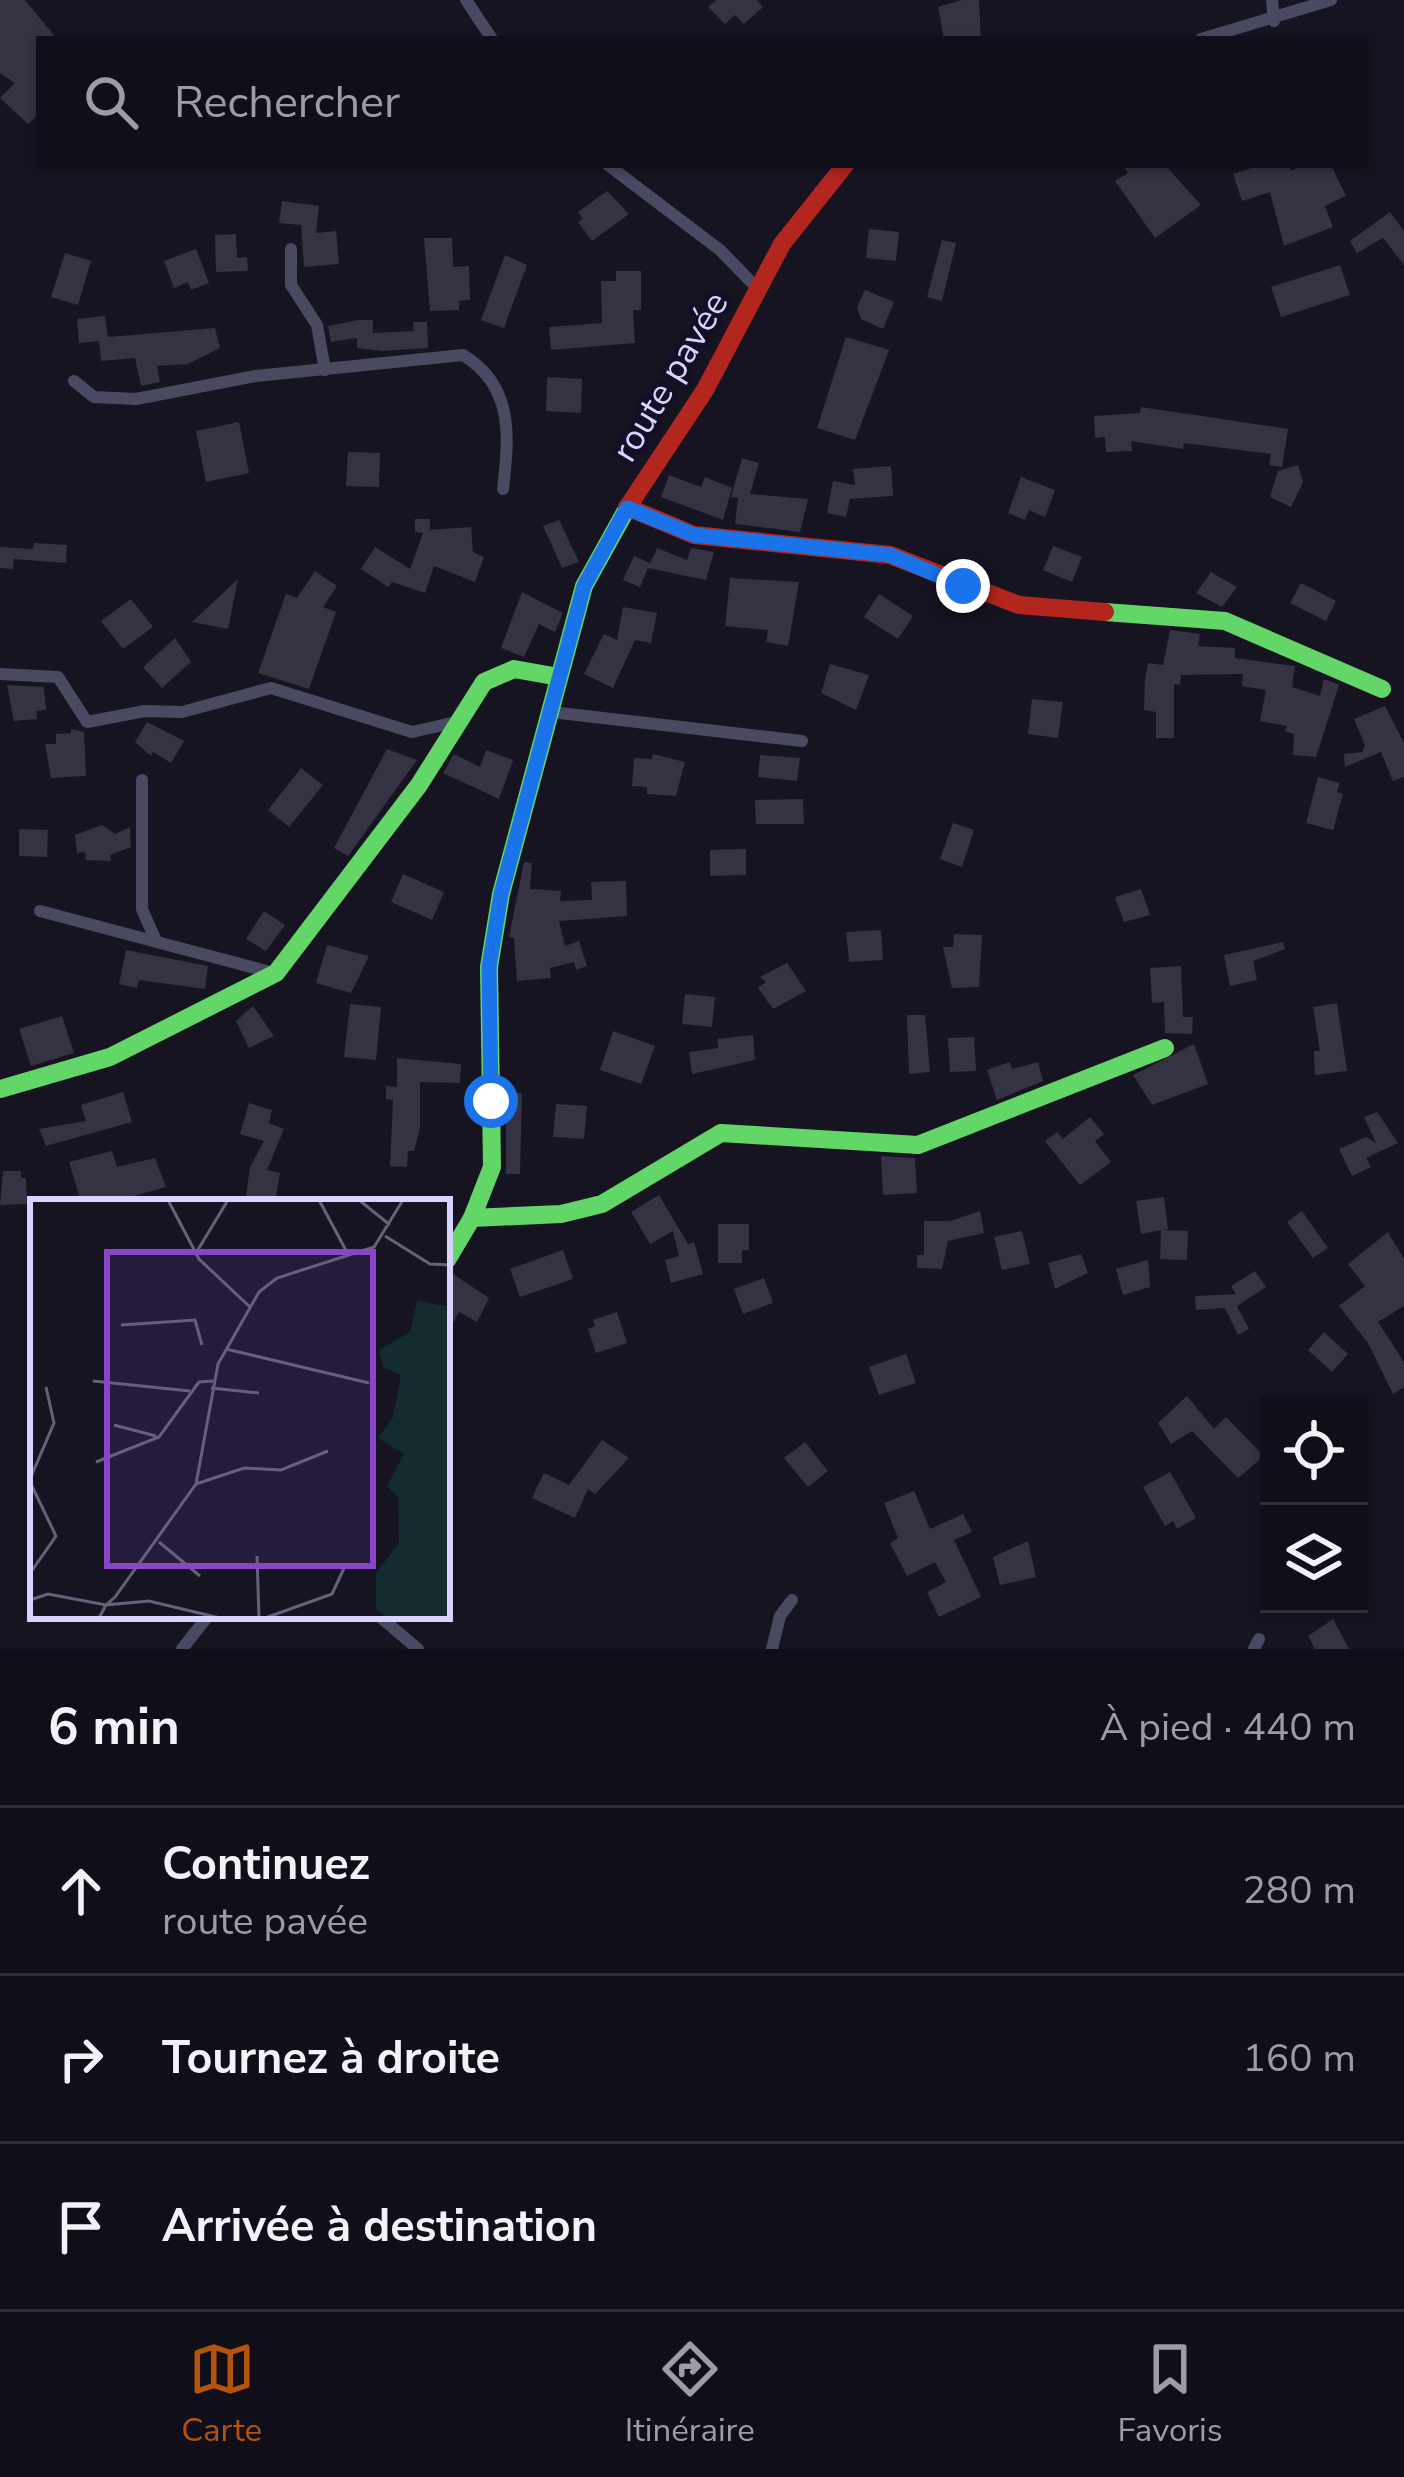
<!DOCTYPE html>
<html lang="fr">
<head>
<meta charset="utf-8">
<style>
  body { margin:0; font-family:"Nunito Sans",sans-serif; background:#191822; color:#f1f3f6 }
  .controls { position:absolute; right:36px; bottom:36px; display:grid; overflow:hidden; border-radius:0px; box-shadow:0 3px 9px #0004 }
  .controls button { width:108px; height:108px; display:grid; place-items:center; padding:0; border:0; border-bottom:3px solid #302f38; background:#100f19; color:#f1f3f6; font:60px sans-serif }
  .stop { position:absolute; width:36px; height:36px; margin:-27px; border:9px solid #1a73e8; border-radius:50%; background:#fff }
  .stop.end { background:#1a73e8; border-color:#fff; box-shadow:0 3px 12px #0008 }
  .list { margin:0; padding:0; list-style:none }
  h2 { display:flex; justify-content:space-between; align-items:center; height:156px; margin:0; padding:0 48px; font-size:51px }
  h2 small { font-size:39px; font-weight:400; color:#9c9ca2 }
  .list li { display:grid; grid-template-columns:78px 1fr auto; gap:36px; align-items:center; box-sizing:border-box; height:168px; padding:0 48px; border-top:3px solid #302f38 }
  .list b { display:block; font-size:45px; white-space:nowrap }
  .list p { margin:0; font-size:39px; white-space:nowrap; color:#9c9ca2 }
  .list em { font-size:39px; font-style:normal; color:#9c9ca2 }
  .icon { flex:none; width:66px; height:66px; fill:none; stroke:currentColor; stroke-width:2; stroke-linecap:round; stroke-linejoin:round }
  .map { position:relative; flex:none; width:1404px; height:1649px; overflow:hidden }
  .search { position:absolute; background:#100f19; box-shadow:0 3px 9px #0004; left:36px; right:36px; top:36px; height:132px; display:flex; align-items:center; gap:30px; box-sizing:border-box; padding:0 42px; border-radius:0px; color:#9c9ca2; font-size:45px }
  .sheet { height:660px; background:#100f19 }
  nav { display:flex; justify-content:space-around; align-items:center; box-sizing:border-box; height:168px; border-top:3px solid #302f38; background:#100f19; font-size:33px; color:#9c9ca2 }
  nav a { display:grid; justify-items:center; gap:6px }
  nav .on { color:#b45309 }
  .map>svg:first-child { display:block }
  .building { fill:#343243 }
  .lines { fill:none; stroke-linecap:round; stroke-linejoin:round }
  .street { stroke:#4a4962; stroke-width:12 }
  .fast { stroke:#63d668; stroke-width:18 }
  .jam { stroke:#b3261e; stroke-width:18 }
  .route { stroke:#1a73e8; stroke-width:15 }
  .labels { text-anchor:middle; stroke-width:10; stroke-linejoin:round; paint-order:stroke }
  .street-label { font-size:36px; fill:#d9d4ff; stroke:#130f26 }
  .inset-road { fill:none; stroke:#64617a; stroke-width:3 }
  .view { fill:#8945c9; fill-opacity:0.15; stroke:#8945c9; stroke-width:6 }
  .inset-edge { fill:none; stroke:#d9d4ff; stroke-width:6 }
</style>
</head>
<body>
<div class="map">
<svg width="1404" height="1649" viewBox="0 0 1404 1649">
  <rect width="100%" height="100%" fill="#161421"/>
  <g class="building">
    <polygon points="0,0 25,0 57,39 39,39 39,114 28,124 0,98 15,83 0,73"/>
    <polygon points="716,0 757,0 763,7 744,24 735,15 725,24 708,7"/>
    <polygon points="962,0 979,0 981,39 944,39 938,7"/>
    <polygon points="1123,165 1165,165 1201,205 1155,238 1115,181 1128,173"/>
    <polygon points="1261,165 1289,165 1291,171 1304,165 1331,165 1346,196 1325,206 1333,227 1284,246 1270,192 1242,201 1233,174"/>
    <polygon points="607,191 629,214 592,241 578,222 583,219 578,212"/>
    <polygon points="282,201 319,206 316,233 336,231 339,264 304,267 301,225 279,223"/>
    <polygon points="1390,212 1404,231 1404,265 1383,238 1357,253 1350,241"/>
    <polygon points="869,229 899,232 896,261 866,258"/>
    <polygon points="236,234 237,258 247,257 248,271 216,272 215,235"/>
    <polygon points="424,238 452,238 453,267 469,266 470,300 459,301 459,310 430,311"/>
    <polygon points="942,240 956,243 942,301 927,297"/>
    <polygon points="196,249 209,283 191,290 188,282 174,288 164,261"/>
    <polygon points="65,253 91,261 78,305 51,297"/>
    <polygon points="505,255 527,265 504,328 481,320"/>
    <polygon points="1340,265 1350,295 1281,317 1271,287"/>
    <polygon points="616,271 641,271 641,310 633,310 635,343 551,350 549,327 602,323 601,281 616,281"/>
    <polygon points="865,290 894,302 883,329 861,319 857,307"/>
    <polygon points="105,316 108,337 215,328 220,348 188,364 157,366 160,382 141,386 135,358 101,361 99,341 79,343 77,319"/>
    <polygon points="358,320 373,320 373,333 414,331 413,322 427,322 428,348 382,351 357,348 357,338 331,342 328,326"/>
    <polygon points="846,337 889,350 855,440 817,428"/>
    <polygon points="547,377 582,379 581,413 546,411"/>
    <polygon points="1141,407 1288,429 1282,467 1269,465 1271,454 1184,443 1183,449 1131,441 1132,451 1106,452 1105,437 1095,438 1094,416 1140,413"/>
    <polygon points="239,422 249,473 206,482 196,431"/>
    <polygon points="348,452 380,453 379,487 346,486"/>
    <polygon points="742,458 759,463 750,494 808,499 800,532 735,524 738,498 731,497"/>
    <polygon points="1298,465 1303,482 1291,507 1270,497 1278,471"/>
    <polygon points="891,466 893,496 850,499 846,517 827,513 833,481 855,485 853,469"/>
    <polygon points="669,475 701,487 705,477 732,488 723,520 661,497"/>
    <polygon points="1021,477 1055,490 1045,517 1029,510 1025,520 1008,513"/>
    <polygon points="415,519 430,519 430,530 471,527 473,552 484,557 475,582 434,566 425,593 392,582 388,587 361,569 375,547 410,569 423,533 415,532"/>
    <polygon points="559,520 579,562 562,568 543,526"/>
    <polygon points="34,543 67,545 66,563 14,559 13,569 0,568 0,547 33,549"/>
    <polygon points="1053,546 1082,557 1072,582 1043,570"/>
    <polygon points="657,548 687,560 691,548 714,552 706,580 648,568 640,587 623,580 634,556 650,563"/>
    <polygon points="315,571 337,586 323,607 336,612 309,689 258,673 286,594 297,598"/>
    <polygon points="1211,572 1237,587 1222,607 1196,593"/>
    <polygon points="730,578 799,582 788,646 766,642 768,630 725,626"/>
    <polygon points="238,579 228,629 192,622"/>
    <polygon points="1301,583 1336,601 1326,621 1290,603"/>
    <polygon points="522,592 563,613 555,632 539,624 524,657 501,648"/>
    <polygon points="879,594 913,616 898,639 864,617"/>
    <polygon points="131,599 153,627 123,649 101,621"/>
    <polygon points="623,607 657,613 651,643 635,640 613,688 584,674 604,634 617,640"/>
    <polygon points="1170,630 1200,634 1198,646 1235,648 1235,658 1295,666 1292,687 1320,696 1324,679 1339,685 1316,757 1293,755 1294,734 1285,731 1287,726 1260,721 1266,690 1242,686 1243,674 1181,675 1180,685 1174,684 1174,738 1156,738 1156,712 1144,710 1145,679 1148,663 1163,665"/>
    <polygon points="175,638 191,662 162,688 143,667"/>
    <polygon points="830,664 869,675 856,710 821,693"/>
    <polygon points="7,685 44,687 46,710 36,711 37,719 14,721"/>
    <polygon points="1032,699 1063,702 1058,738 1028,734"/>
    <polygon points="1385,706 1404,743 1404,777 1393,781 1381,752 1345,767 1344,754 1362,752 1365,745 1354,719"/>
    <polygon points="147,722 184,741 171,763 153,752 151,756 135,742"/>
    <polygon points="71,729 84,732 86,776 51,778 45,744 56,744 56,734 71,733"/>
    <polygon points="387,749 417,760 348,856 334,848"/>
    <polygon points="486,750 513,760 499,799 443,773 454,754 480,767"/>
    <polygon points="653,754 685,762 676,796 647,794 647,787 632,786 634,758 652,759"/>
    <polygon points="760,755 800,758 797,781 758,777"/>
    <polygon points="301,768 323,785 289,827 268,810"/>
    <polygon points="1318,777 1340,783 1337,792 1343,794 1333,830 1306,823"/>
    <polygon points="803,799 804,824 756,824 755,800"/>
    <polygon points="953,823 974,830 962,867 940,859"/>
    <polygon points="102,825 115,834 130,827 131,847 110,855 111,861 86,860 85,852 77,853 75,835"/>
    <polygon points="19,829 48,830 47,857 19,856"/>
    <polygon points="746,849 746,875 710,876 710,850"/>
    <polygon points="524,862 532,863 530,889 561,891 560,901 592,900 591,882 626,881 627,916 559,921 565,946 579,941 587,966 576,970 574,962 550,968 551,978 517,981 514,938 509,937"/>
    <polygon points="403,874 444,892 432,920 391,902"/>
    <polygon points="1141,889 1150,915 1124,922 1115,897"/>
    <polygon points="264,911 285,925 266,951 246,939"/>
    <polygon points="881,930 883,960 849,962 846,932"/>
    <polygon points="954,934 982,935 979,987 952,988 943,947 953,947"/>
    <polygon points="1283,942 1285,949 1253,961 1257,980 1230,986 1224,955"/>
    <polygon points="327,945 369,956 351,993 316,983"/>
    <polygon points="126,950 208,966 205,989 139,980 137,988 119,984"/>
    <polygon points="787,963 806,991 773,1009 758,988 766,982 760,977"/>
    <polygon points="1181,966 1183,1017 1193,1017 1192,1034 1165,1033 1164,1002 1152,1003 1150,968"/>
    <polygon points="685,994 715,997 712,1027 682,1024"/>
    <polygon points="1337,1003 1347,1071 1315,1075 1314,1051 1320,1051 1313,1007"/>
    <polygon points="350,1004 381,1007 376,1060 344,1057"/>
    <polygon points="253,1006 274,1036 249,1048 236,1021"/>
    <polygon points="907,1015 925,1015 930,1072 909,1074"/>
    <polygon points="62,1016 74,1053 31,1066 19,1029"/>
    <polygon points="613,1031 655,1046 641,1084 600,1070"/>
    <polygon points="753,1035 755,1060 692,1074 689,1052 718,1048 717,1039"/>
    <polygon points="974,1037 976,1071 950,1072 948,1038"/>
    <polygon points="1194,1044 1208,1084 1152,1105 1133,1075"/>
    <polygon points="397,1058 461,1064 460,1083 420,1082 420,1128 414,1151 408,1151 407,1167 390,1166 393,1100 386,1099 386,1086 397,1087"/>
    <polygon points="1010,1062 1012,1069 1038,1062 1043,1081 997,1100 987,1070"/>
    <polygon points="123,1092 132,1122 46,1146 39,1129 86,1121 81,1105"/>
    <polygon points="506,1092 522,1093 520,1174 506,1174"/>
    <polygon points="249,1103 272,1110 269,1123 284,1129 267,1170 280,1173 275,1202 245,1202 250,1167 264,1141 240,1134"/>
    <polygon points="556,1104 587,1106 584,1139 553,1137"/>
    <polygon points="1377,1112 1398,1143 1366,1158 1371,1167 1352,1176 1339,1149 1366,1137 1376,1143 1364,1117"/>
    <polygon points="1090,1117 1104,1134 1095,1141 1111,1162 1080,1185 1045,1141 1057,1132 1063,1139"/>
    <polygon points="112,1151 117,1167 155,1158 166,1187 112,1202 81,1202 69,1162"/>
    <polygon points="881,1156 915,1158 917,1193 883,1195"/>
    <polygon points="3,1171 21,1171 21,1178 26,1178 27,1204 0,1205"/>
    <polygon points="659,1195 688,1244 694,1242 703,1274 671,1283 665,1260 679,1256 673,1231 650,1244 631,1212"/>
    <polygon points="1164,1197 1168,1229 1141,1234 1136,1201"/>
    <polygon points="980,1211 984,1233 948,1241 942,1269 917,1268 917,1255 924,1255 924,1221 950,1221"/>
    <polygon points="1302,1211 1328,1248 1313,1258 1287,1222"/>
    <polygon points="718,1224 749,1224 749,1250 742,1250 742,1263 718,1263"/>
    <polygon points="1161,1230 1188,1231 1187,1260 1160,1259"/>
    <polygon points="1022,1231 1030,1264 1002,1270 994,1237"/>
    <polygon points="1388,1232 1404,1259 1404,1306 1378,1322 1404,1362 1404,1387 1393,1394 1368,1343 1339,1306 1365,1286 1348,1264"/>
    <polygon points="563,1250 573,1279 520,1297 510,1269"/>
    <polygon points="1081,1254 1088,1273 1055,1289 1048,1263"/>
    <polygon points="1148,1260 1150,1287 1123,1295 1116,1269"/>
    <polygon points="1255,1271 1266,1287 1237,1306 1249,1329 1238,1335 1225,1308 1196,1310 1195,1296 1236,1294 1231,1286"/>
    <polygon points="453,1274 489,1298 477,1322 459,1312 447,1335 447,1285"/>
    <polygon points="764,1278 773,1303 743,1314 734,1289"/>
    <polygon points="617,1312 627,1343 596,1353 588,1329 595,1326 593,1320"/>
    <polygon points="1324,1332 1348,1354 1332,1372 1308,1350"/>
    <polygon points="906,1354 916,1383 879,1395 869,1367"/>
    <polygon points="1187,1396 1214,1429 1226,1417 1264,1456 1238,1478 1192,1431 1171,1444 1158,1423"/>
    <polygon points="602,1440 629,1458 595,1494 588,1489 575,1518 532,1498 544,1473 569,1485"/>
    <polygon points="805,1442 828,1471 808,1487 784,1458"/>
    <polygon points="1170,1472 1196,1518 1177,1529 1173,1521 1165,1526 1143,1487"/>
    <polygon points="914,1491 930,1529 963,1514 972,1532 954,1540 981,1597 939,1617 927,1592 946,1582 935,1562 907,1576 890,1543 898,1538 884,1503"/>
    <polygon points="1028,1541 1036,1577 1000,1585 993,1557"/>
    <polygon points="1333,1619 1349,1649 1315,1649 1308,1636"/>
  </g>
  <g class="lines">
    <g class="street">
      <polyline points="466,0 492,39"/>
      <polyline points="1272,0 1274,21"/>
      <polyline points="1201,39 1331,0"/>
      <polyline points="608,165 720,250 759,290"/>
      <polyline points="291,249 291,285 317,325 325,370"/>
      <path d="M74 381 94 397 136 399 256 376 463 355C514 386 509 436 503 489"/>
      <polyline points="0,674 58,677 87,722 145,711 182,712 271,688 412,732 456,722"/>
      <polyline points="551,712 802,741"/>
      <polyline points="142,780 142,909 156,941"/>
      <polyline points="40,911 274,973"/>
      <polyline points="379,1616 418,1649"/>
      <polyline points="182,1649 208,1616"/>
      <polyline points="772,1649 780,1616 792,1600"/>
      <polyline points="1254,1649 1259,1639"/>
    </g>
    <g class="fast">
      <polyline points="1105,612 1225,621 1382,689"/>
      <polyline points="0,1089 110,1057 276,973 419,785 484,682 514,669 559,677"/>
      <polyline points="472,1218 561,1214 602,1204 721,1133 918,1145 1165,1048"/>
      <polyline points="447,1260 472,1218 492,1167 489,967 501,894 584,586 629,505"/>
    </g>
    <g class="jam">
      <polyline points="629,505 705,390 782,244 845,165"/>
      <polyline points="627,507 694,535 890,555 1019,605 1105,612"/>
    </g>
  </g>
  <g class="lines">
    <polyline class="route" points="491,1101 489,967 501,894 584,586 627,508 694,535 890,555 963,586"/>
  </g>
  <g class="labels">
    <g class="street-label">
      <text transform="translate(669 376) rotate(-59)" y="13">route pavée</text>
    </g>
  </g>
  <g transform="translate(30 1199)">
    <rect width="420" height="420" fill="#161421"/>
    <path d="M387 102 420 108V419H357L346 410V374L369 344 368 298 357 287 374 255 348 239 363 218 371 176 353 168 349 151 380 133Z" fill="#132c2d"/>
    <path class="inset-road" d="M138 1 169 60 221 109M289 1 319 57M329 1 360 26M355 37 400 65 420 66M166 54 198 1M91 126 165 121 172 146M196 150 339 184M63 182 160 192M181 189 229 194M84 226 126 237M66 263 129 238 169 183 183 182M0 280 24 224 16 188M0 283 26 337 1 373 0 390M166 285 214 269 251 271 298 252M129 343 170 377M227 357 229 419M0 401 18 395 76 406 85 398 166 285 188 165 229 93 247 79 344 48 373 1M69 419 76 406 119 402 190 419M235 419 302 395 316 365"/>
    <path class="view" d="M77 53H343V367H77Z"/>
    <rect width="420" height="420" class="inset-edge"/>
  </g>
</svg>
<div class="controls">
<button><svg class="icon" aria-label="locate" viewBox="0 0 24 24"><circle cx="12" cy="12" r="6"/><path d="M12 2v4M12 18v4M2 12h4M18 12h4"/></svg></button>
<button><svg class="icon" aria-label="layers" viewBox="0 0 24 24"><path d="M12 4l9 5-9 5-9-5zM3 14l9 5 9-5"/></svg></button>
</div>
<div class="stop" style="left:491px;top:1101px"></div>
<div class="stop end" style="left:963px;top:586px"></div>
<div class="search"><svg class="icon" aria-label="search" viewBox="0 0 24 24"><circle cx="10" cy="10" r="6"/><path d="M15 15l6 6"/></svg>Rechercher</div>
</div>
<section class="sheet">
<h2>6 min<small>À pied · 440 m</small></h2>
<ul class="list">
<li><svg class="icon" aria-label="ahead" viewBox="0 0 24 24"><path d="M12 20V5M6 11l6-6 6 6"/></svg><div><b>Continuez</b><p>route pavée</p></div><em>280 m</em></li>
<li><svg class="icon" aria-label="right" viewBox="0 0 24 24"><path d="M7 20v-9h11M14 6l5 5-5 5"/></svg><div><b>Tournez à droite</b></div><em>160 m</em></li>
<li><svg class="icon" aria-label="arrive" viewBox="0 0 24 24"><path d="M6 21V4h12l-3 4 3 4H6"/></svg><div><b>Arrivée à destination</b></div></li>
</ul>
</section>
<nav>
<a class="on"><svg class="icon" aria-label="map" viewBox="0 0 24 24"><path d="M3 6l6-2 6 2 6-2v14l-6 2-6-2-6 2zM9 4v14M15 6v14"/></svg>Carte</a>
<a><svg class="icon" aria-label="directions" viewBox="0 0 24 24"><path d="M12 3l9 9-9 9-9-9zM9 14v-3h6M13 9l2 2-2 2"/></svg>Itinéraire</a>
<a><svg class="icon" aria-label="saved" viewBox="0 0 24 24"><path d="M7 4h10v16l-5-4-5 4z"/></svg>Favoris</a>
</nav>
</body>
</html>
